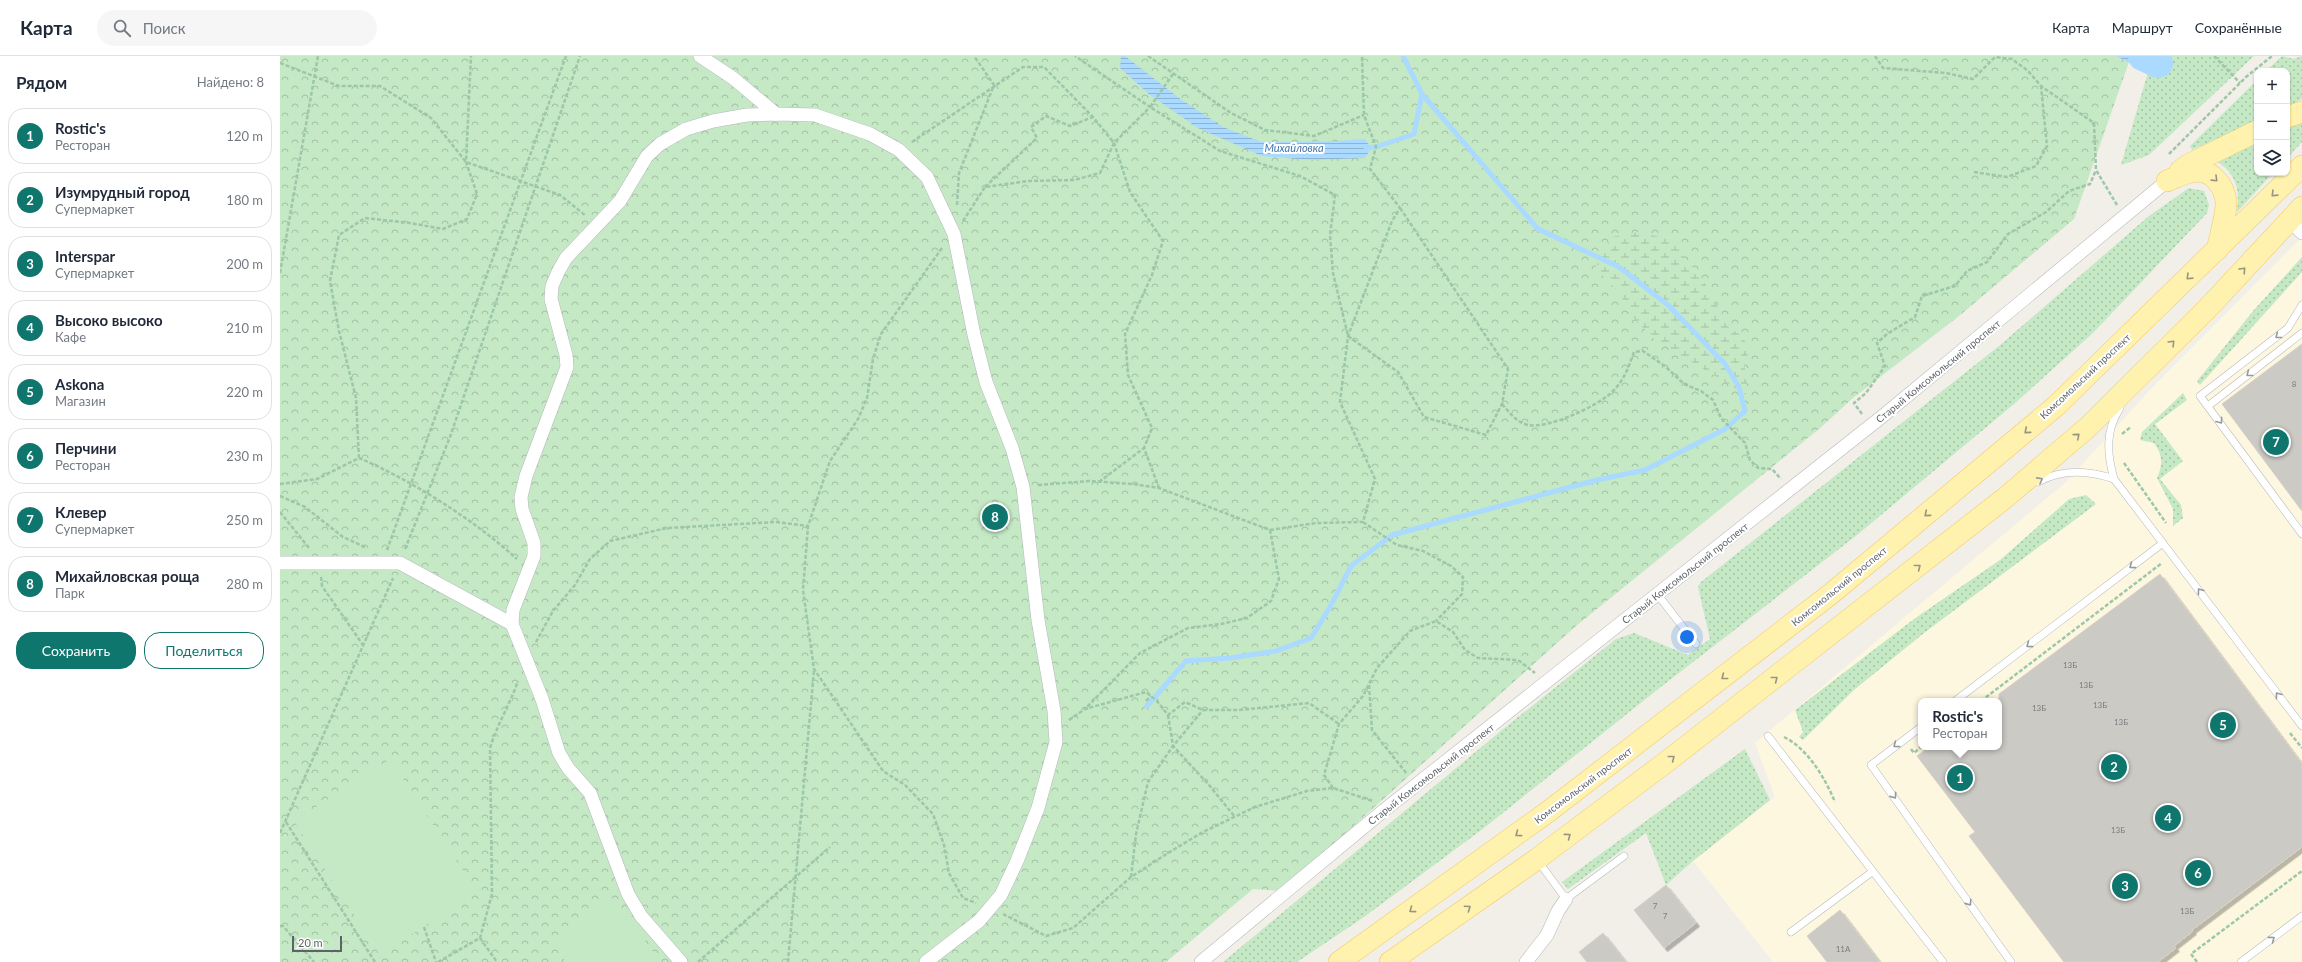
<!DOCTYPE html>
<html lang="ru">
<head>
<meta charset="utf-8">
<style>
  body { margin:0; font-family:Lato,sans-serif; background:#f6f6f7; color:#1f2937 }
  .controls { position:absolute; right:12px; top:12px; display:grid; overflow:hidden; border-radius:8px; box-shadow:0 1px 3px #0004 }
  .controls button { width:36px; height:36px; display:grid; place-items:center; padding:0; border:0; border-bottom:1px solid #e0e1e3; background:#fff; color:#1f2937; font:20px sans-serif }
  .scale { position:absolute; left:12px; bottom:10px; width:50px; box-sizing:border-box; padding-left:4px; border:2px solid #5f6368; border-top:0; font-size:11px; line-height:14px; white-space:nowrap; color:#5f6368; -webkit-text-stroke:3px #fff; paint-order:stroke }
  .you { position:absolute; left:1407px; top:581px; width:14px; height:14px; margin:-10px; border:3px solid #fff; border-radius:50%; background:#1a73e8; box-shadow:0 0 0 6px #1a73e833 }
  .badge { display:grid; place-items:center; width:26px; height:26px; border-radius:50%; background:#0f766e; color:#fff; font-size:13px; font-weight:700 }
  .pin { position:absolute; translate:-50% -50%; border:2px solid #fff; box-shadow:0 1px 4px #0006 }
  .popup { position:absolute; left:1638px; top:642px; width:84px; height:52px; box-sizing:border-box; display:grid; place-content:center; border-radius:8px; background:#fff; filter:drop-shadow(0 1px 3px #0005); font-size:13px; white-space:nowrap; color:#747a83 }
  .popup b { font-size:15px; color:#1f2937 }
  .popup::after { content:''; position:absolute; left:50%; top:100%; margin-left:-8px; border:8px solid transparent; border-top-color:#fff }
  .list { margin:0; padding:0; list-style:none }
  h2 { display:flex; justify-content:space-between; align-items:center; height:52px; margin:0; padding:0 16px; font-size:17px }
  h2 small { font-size:13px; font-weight:400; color:#747a83 }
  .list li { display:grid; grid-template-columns:26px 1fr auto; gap:12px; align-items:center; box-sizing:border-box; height:56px; margin:0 8px 8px; padding:0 8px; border:1px solid #e0e1e3; border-radius:16px }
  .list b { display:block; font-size:15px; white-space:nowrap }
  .list p { margin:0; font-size:13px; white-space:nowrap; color:#747a83 }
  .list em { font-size:13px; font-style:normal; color:#747a83 }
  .actions { display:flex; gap:8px; padding:12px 16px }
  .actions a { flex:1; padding:9px 0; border:1px solid #0f766e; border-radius:16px; text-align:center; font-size:14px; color:#0f766e }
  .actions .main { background:#0f766e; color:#fff }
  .icon { flex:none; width:22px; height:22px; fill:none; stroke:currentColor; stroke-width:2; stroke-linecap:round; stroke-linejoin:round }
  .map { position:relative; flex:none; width:2022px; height:906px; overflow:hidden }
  header { display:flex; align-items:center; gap:24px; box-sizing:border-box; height:56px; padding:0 20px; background:#fff; border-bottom:1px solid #e0e1e3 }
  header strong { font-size:19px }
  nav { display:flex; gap:22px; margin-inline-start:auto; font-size:14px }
  .search { width:280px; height:36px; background:#f6f6f7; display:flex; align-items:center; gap:10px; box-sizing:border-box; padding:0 14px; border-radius:22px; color:#747a83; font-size:15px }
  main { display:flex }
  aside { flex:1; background:#fff }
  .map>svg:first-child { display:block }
  .commercial { fill:#fef7e0; fill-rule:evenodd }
  .grass { fill:url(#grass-dots) }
  .forest { fill:url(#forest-crowns) }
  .wetland { fill:url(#wetland-marsh) }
  .garden { fill:#c5e8c5 }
  .water { fill:url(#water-rules) }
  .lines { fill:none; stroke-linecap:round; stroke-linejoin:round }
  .stream { stroke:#aadaff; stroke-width:5 }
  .river { stroke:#aadaff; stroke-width:30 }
  .building { fill:#cccac5; stroke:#d6d1c6; filter:url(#shadow) }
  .lane-casing { stroke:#b5b8bc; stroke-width:8 }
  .street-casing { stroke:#b5b8bc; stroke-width:14 }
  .primary-casing { stroke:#f2c960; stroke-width:22 }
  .path { stroke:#9cc7a9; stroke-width:2.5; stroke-dasharray:4 2; stroke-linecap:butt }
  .lane { stroke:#fff; stroke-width:7 }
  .street { stroke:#fff; stroke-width:13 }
  .primary { stroke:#fff2af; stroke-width:21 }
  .oneway { stroke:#979581 }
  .oneway2 { stroke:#979a9d }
  .labels { text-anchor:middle; stroke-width:4; stroke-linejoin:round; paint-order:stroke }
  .number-label { font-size:8px; fill:#7a7d7f }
  .street-label { font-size:10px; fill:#5f6368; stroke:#fff }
  .water-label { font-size:11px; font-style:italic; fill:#4174aa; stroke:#fff }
</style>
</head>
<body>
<header>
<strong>Карта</strong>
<div class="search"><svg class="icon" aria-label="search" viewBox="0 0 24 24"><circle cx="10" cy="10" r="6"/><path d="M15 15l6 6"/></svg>Поиск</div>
<nav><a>Карта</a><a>Маршрут</a><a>Сохранённые</a></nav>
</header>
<main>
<aside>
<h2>Рядом<small>Найдено: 8</small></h2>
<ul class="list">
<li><span class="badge">1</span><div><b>Rostic's</b><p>Ресторан</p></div><em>120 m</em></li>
<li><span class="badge">2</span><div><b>Изумрудный город</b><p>Супермаркет</p></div><em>180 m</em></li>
<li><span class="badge">3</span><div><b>Interspar</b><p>Супермаркет</p></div><em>200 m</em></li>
<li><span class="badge">4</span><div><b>Высоко высоко</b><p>Кафе</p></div><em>210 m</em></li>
<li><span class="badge">5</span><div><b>Askona</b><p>Магазин</p></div><em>220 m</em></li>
<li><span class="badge">6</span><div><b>Перчини</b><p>Ресторан</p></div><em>230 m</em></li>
<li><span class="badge">7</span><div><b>Клевер</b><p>Супермаркет</p></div><em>250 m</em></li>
<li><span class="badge">8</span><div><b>Михайловская роща</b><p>Парк</p></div><em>280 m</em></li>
</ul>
<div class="actions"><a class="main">Сохранить</a><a>Поделиться</a></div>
</aside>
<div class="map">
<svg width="2022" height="906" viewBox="0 0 2022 906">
  <defs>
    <pattern id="grass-dots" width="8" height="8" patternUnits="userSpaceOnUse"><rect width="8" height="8" fill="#c5e8c5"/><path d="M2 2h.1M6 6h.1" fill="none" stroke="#a3c0a4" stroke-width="1.8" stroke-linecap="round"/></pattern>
    <pattern id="forest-crowns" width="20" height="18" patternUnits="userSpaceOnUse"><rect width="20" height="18" fill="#c5e8c5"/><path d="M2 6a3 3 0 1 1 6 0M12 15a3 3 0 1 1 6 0" fill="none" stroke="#a3c0a4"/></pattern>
    <pattern id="wetland-marsh" width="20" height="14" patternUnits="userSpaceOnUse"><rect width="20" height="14" fill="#c5e8c5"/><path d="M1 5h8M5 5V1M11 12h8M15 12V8" fill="none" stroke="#a3c0a4"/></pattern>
    <pattern id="water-rules" width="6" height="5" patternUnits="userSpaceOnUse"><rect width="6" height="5" fill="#aadaff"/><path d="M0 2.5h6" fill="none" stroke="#8eb4d2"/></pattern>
    <filter id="shadow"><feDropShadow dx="3.5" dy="3.5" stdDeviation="0" flood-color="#0004"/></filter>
  </defs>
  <rect width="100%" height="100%" fill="#f1efe8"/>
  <path class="commercial" d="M2022 181V906H1493L1413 805 1495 741 1475 687 1786 426 1871 333ZM1641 645H1719V691H1641Z"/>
  <g class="grass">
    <polygon points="1883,0 1974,0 1869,99 1841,109 1868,16"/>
    <polygon points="2002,0 2014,3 2022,0 2022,43 2007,51 2007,15 1986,15"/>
    <polygon points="1977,24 1977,65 1912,94 1910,90"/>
    <polygon points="2022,64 2022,86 2007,102 2007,72"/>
    <path d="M1977 87V117H1993L1957 156C1960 134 1957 119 1938 106Z"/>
    <polygon points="1909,132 1924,135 1929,149 1927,157 1813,277 1734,348 1577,479 1382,630 1204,772 1084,861 1017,906 943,906 1222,674 1336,583 1354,577 1408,599 1430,583 1418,531 1421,526 1719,290 1869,160"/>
    <polygon points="2022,201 2022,216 1920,329 1917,325 1973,255"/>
    <path d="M1903 337 1907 344 1875 368 1903 405 1880 423 1901 449 1903 462 1893 470V453L1877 422C1883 409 1883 399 1874 387L1860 384 1862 376Z"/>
    <polygon points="1806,439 1816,448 1644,577 1574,634 1523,684 1519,681 1523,676 1515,654 1634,563 1720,504 1789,443"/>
    <polygon points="1465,693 1490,744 1413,805 1386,829 1366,777 1288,833 1282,826"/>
  </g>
  <polygon class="forest" points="0,0 1836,0 1849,6 1794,163 1679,260 1573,342 1539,373 1296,570 1001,835 973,833 886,906 0,906"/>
  <polygon class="wetland" points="1359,176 1392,184 1428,232 1450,274 1460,277 1470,294 1464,306 1468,340 1374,283 1349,257 1340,237 1315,212 1331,181"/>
  <g class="garden">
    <polygon points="110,703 197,836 100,899 14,765"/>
    <polygon points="330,839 381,906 286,906 270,885"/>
  </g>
  <g class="water">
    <polygon points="841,0 845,0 899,42 943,71 981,86 1056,85 1085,83 1091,92 1085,102 1032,104 982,100 918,72 870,39 840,12"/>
    <polygon points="1836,0 1883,0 1866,15"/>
  </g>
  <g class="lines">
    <g class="stream">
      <polyline points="1086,92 1096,91 1134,78 1142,38 1123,0"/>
      <polyline points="867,650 906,605 950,602 996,595 1031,582 1050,551 1071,510 1112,479 1317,424 1365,414 1445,373 1465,355 1459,331 1445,308 1388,249 1339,211 1258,173 1142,38"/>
    </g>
    <polyline class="river" points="1863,0 1878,7"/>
  </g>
  <g class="building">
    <polygon points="2022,288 2022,455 1942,348"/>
    <polygon points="1880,518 2022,708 2022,791 1912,874 1913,875 1894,890 1896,892 1878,906 1784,906 1689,780 1695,776 1637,700 1649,691 1719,691 1719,638"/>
    <polygon points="1386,829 1416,867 1384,892 1354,854"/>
    <polygon points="1560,854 1600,906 1547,906 1527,880"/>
    <polygon points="1323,877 1346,906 1307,906 1299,896"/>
  </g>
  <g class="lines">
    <g class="lane-casing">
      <g id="lane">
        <polyline points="2022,249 2008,272 1920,340 2022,478"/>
        <polyline points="1928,350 2022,277"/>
        <path d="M1840 352C1825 375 1827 398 1834 423L2022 670"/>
        <path d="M1758 426C1782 413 1808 414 1834 423"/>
        <polyline points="1378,539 1416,588"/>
        <polyline points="1675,645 1883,487"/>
        <polyline points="1641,671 1591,709 1731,906"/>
        <polyline points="1488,680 1663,906"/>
        <polyline points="1258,805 1286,843 1344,800"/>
        <polyline points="1511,876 1592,816"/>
        <polyline points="1961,906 2022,860"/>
      </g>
    </g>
    <g class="street-casing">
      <g id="street">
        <polyline points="420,0 453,22 496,58"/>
        <polyline points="2009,164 2022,177"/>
        <polyline points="0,507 120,507 232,568"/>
        <polyline points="401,906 361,860 348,838 310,737 288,712 279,697 262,643 232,568 233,554 254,500 254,487 242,453 241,441 246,420 287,311 286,299 271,243 272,230 278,216 286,202 340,145 367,100 380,88 406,73 433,65 467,59 496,58 535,59 590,78 619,94 647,121 674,178 694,279 706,326 732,392 743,431 758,564 774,655 776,686 758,752 737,805 721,839 699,865 646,906"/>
        <polyline points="921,906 1103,755 1604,359 1887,125"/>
        <polyline points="1246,906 1267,879 1278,855 1286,843"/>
      </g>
    </g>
    <g class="primary-casing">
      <g id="primary">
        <polyline points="2007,61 2022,56"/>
        <polyline points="1900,115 1908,109 1977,75"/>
        <path d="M1887 125C1904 118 1923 107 1937 125 1942 130 1945 138 1946 145 1947 158 1940 180 1937 194"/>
        <polyline points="1059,906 1269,755 1552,537 1776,350 2022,110"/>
        <polyline points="1110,906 1257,803 1385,707 1725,442 1808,371 1927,253 2022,151"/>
      </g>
    </g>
    <g class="path">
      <polyline points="868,0 951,57 985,74 1034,80 1084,59"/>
      <polyline points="1595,0 1603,12 1666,17 1693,23 1715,1 1732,3 1748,15 1761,30 1814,67 1816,114 1837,149"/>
      <polyline points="1934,0 1960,27"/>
      <polyline points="0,7 59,30 100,30 151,62 186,106 280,139 306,160"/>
      <polyline points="893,18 870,51 940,95 1020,120 1055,139 1050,179 1053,217 1068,280 1118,316 1144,361 1206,379 1222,348 1228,313 1120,152"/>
      <polyline points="632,86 743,11 764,11 813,61 834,87 850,136 883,185 872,219 845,278 848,319 872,372 864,392 879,432"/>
      <polyline points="1889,98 1966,21 1992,0"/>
      <polyline points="1694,116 1727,121 1756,110 1767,90 1761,30"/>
      <polyline points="705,131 757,82 751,71 766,60 790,70 813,61"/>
      <polyline points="677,149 679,117 714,29 694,0"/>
      <polyline points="683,165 705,131 748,125 794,124 820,117 834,87 870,51 795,0"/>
      <polyline points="662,192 601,278 593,303 587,342 578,363 550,405 528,470 523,534 534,613 603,715 625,729 653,758 664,789 669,817 683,842 696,847"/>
      <polyline points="0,217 38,0"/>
      <path d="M1222 348C1230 357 1236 366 1248 369 1268 373 1318 350 1332 336 1344 325 1349 310 1354 296L1363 295 1386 311 1404 328 1421 335 1433 344 1441 362 1465 387 1470 404 1478 412 1492 413 1501 423"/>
      <polyline points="1582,358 1574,347 1586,337 1605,310 1597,287 1607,278 1635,261 1642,240 1675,230 1687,215 1707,206 1728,178 1766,156 1789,135 1810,128 1816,114"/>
      <polyline points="1842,378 1851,371"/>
      <polyline points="79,402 76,342 59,275 50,225 59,179 85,162 130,167 163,173 187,163 197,138 186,106 191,0"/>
      <polyline points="1844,407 1886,467"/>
      <polyline points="819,426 864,392"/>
      <path d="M0 428 37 423 79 402C133 425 194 464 237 503"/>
      <polyline points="758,429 809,425 853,428 879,432 990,474 999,523 991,545 967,562 941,568 908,572 860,597 805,653"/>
      <polyline points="0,440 25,451 63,481 87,492"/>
      <polyline points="0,456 29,492"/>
      <polyline points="1083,466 1117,489 1143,495 1171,510 1183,521 1182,538 1156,565"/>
      <polyline points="990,474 1036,467 1083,466 1095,423 1060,346 1068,280 1112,165 1120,152 1090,113 1096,91 1084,59 1082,0"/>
      <polyline points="125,493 170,381 300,0"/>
      <polyline points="107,494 286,0"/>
      <polyline points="41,521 42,530 83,589"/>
      <polyline points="256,586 273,555 295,529 310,503 330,485 387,472 496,466 528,470"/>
      <polyline points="1089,629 1092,674 1127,718"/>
      <polyline points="866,645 871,640"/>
      <polyline points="1701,645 1882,507"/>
      <polyline points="888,659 893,690 929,729 955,761"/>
      <polyline points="789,664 805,653 866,636 877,645 888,659 905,646 923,654 959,654 1029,647 1059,668"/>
      <polyline points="2010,677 2022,692"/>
      <path d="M1504 681C1528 693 1545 722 1555 746"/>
      <polyline points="1631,693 1634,697 1641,691"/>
      <polyline points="1053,732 1044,719 1059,668 1083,640 1097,612 1130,575 1156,565 1173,576 1185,594 1198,602 1238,604 1255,617"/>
      <polyline points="6,766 95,906"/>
      <polyline points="0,777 113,522"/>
      <polyline points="851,821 856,778 868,726 893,690 923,654"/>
      <polyline points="723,858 766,880 793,872 851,821 888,797 923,776 975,751 1027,735 1053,732 1093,745"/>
      <polyline points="0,870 3,870 34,906"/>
      <polyline points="144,871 156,906"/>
      <polyline points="200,882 217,906"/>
      <path d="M158 906 200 882 212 838 210 692C217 669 230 648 238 625"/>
      <polyline points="418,906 550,791"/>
      <polyline points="508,906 534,614"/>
      <polyline points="1917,906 1911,898 2022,815"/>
    </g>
    <use href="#lane" class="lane"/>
    <use href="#street" class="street"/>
    <use href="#primary" class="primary"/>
  </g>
  <defs><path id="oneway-chevron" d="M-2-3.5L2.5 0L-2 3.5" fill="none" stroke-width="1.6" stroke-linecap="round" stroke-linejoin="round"/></defs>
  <g class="oneway">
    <use href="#oneway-chevron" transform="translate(1935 123) rotate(44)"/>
    <use href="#oneway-chevron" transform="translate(1994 138) rotate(136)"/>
    <use href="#oneway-chevron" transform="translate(1963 214) rotate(-47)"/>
    <use href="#oneway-chevron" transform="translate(1909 221) rotate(136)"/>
    <use href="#oneway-chevron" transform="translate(1892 287) rotate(-45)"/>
    <use href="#oneway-chevron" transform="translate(1747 375) rotate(140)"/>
    <use href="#oneway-chevron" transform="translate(1797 380) rotate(-41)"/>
    <use href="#oneway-chevron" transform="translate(1647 458) rotate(140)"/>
    <use href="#oneway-chevron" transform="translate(1638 511) rotate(-38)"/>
    <use href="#oneway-chevron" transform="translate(1444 621) rotate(142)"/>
    <use href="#oneway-chevron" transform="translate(1495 623) rotate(-38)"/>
    <use href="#oneway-chevron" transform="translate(1392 702) rotate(-38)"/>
    <use href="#oneway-chevron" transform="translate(1238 778) rotate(144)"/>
    <use href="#oneway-chevron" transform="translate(1288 780) rotate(-37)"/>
    <use href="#oneway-chevron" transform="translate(1188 852) rotate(-35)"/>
    <use href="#oneway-chevron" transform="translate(1132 854) rotate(144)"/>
  </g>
  <g class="oneway2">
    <use href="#oneway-chevron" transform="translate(1998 280) rotate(142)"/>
    <use href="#oneway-chevron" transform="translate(1969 318) rotate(142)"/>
    <use href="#oneway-chevron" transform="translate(1940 365) rotate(54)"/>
    <use href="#oneway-chevron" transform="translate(1760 424) rotate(-28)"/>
    <use href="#oneway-chevron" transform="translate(1852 510) rotate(143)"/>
    <use href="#oneway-chevron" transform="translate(1920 535) rotate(-127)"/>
    <use href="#oneway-chevron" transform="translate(1749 589) rotate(143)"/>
    <use href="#oneway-chevron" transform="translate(1998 639) rotate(-127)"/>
    <use href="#oneway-chevron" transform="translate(1616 689) rotate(143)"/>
    <use href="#oneway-chevron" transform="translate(1614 740) rotate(55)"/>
    <use href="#oneway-chevron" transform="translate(1689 847) rotate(55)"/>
    <use href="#oneway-chevron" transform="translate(1992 883) rotate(-37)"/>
  </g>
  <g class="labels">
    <g class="number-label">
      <text x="2014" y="331">8</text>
      <text x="1790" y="612">13Б</text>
      <text x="1806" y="632">13Б</text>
      <text x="1820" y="652">13Б</text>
      <text x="1759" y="655">13Б</text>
      <text x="1841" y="669">13Б</text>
      <text x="1838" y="777">13Б</text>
      <text x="1375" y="853">7</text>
      <text x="1907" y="858">13Б</text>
      <text x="1385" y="863">7</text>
      <text x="1563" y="896">11А</text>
    </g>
    <g class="street-label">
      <text transform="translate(1658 315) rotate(-39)" y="4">Старый Комсомольский проспект</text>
      <text transform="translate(1805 320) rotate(-43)" y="4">Комсомольский проспект</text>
      <text transform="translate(1405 517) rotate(-38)" y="4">Старый Комсомольский проспект</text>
      <text transform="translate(1559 530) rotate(-39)" y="4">Комсомольский проспект</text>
      <text transform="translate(1151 718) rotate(-38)" y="4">Старый Комсомольский проспект</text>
      <text transform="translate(1303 729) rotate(-37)" y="4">Комсомольский проспект</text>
    </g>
    <g class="water-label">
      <text x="1014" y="96">Михайловка</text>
    </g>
  </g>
</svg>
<div class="controls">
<button>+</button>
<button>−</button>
<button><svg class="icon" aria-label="layers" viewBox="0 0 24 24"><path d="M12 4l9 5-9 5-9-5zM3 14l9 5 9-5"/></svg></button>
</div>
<div class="scale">20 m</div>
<div class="you"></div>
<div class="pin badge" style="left:1680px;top:722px">1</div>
<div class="popup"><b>Rostic's</b>Ресторан</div>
<div class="pin badge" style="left:1834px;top:711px">2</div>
<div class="pin badge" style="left:1845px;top:830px">3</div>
<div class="pin badge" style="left:1888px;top:762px">4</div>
<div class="pin badge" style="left:1943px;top:669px">5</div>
<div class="pin badge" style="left:1918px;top:817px">6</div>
<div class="pin badge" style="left:1996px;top:386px">7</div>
<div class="pin badge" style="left:715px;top:461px">8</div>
</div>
</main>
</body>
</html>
